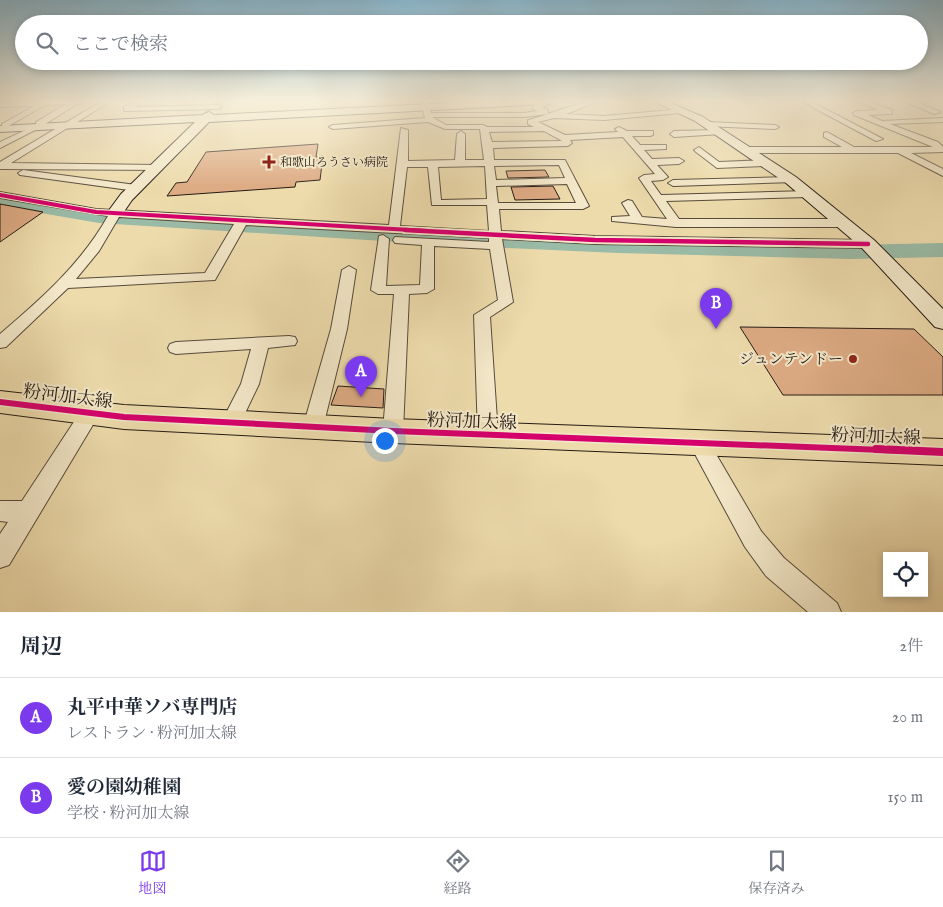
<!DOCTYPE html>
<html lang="ja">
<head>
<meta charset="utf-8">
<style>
  body { margin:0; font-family:"IM FELL English","Noto Serif JP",serif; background:#f2f2f3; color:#1f2937 }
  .controls { position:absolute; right:15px; bottom:15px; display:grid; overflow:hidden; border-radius:0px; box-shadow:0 2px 8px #0003 }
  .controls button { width:45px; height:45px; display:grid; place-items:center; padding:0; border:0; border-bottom:1px solid #e0e1e3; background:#fff; color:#1f2937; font:25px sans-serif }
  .you { position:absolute; left:384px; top:440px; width:18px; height:18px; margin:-12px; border:4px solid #fff; border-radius:50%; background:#1a73e8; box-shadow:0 0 0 8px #1a73e833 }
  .badge { display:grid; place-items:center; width:32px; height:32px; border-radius:50%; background:#7c3aed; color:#fff; font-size:16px; font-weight:700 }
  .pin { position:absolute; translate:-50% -41px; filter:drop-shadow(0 1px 2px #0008) }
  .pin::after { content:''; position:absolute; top:26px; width:18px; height:15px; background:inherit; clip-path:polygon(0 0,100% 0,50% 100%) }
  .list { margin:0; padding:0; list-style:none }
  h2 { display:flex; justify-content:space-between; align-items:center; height:65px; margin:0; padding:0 20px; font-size:21px }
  h2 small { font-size:16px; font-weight:400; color:#747a83 }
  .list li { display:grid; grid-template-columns:32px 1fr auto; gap:15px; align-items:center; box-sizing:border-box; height:80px; padding:0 20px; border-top:1px solid #e0e1e3 }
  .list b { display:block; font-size:19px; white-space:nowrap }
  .list p { margin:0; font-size:16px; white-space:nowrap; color:#747a83 }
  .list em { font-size:16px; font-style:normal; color:#747a83 }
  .icon { flex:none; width:28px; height:28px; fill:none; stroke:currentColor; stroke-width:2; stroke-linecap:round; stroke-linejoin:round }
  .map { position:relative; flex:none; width:943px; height:612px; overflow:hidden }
  .search { position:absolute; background:#fff; box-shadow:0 2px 8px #0003; left:15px; right:15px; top:15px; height:55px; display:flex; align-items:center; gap:12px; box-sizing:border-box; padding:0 18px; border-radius:28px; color:#747a83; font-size:19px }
  .sheet { height:225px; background:#fff }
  nav { display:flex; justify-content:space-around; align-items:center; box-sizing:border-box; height:70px; border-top:1px solid #e0e1e3; background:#fff; font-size:14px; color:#747a83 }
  nav a { display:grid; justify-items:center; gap:2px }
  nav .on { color:#7c3aed }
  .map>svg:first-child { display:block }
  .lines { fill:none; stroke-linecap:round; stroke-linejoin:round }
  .stream { stroke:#6b7b6d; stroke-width:2.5 }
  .river { fill:#9abba7; fill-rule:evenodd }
  .building { fill:#ddab84; stroke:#251b15 }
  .street-casing { stroke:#574b3b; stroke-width:2 }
  .secondary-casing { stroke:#251b15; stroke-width:2 }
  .primary-casing { stroke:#251b15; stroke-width:2 }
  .street { fill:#f3e8c9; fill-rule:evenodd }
  .secondary { fill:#f3e8c9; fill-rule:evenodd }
  .primary { fill:#eddbac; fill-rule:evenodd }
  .cycleway-far3-casing { stroke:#f3e8c9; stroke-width:6 }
  .cycleway-far2-casing { stroke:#f3e8c9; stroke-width:8 }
  .cycleway-far1-casing { stroke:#f3e8c9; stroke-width:9 }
  .cycleway-casing { stroke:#f3e8c9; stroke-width:11 }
  .cycleway-far3 { stroke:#d6006c; stroke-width:4 }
  .cycleway-far2 { stroke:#d6006c; stroke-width:4.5 }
  .cycleway-far1 { stroke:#d6006c; stroke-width:6 }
  .cycleway { stroke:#d6006c; stroke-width:8 }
  .poi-dot { fill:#8f2418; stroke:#f3e8c9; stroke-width:2 }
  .labels { text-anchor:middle; stroke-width:4; stroke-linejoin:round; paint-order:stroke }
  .far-poi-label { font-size:12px; fill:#251b15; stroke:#f3e8c9; text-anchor:start }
  .poi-label { font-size:15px; fill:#251b15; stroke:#f3e8c9; text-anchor:end }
  .near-street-label { font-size:18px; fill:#251b15; stroke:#f3e8c9 }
</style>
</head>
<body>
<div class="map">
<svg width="943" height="612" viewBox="0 0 943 612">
  <rect width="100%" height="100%" fill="#eddbac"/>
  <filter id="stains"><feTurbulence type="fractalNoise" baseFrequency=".004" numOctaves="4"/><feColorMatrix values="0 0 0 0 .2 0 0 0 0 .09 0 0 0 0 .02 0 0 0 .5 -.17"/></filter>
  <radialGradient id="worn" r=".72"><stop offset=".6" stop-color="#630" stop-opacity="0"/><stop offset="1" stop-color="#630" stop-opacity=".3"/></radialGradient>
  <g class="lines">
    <polyline class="stream" points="206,113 219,101"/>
    <polygon class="river" points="0,194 99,211 461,232 851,245 943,243 943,257 851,259 618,253 461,246 99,223 0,206"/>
  </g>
  <g class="building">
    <polygon points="318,144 316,157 323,156 320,180 296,182 295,187 167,196 176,183 187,182 206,152"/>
    <polygon points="545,170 549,177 508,178 506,171"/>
    <polygon points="553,186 560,199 515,200 511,187"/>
    <polygon points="0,204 43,212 0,242"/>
    <polygon points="740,327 914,329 943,357 943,395 783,395"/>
    <polygon points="338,386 384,389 383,408 331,405"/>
  </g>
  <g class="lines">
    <g class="street-casing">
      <g id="street">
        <polygon points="38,101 98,101 77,104 42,126 37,126 37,129 0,148 0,142 36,125 36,122 66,104 45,105 5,128 2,128 2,124 34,106 0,107 0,103"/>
        <polygon points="102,101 111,101 11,163 157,165 162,168 160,170 0,169 0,162"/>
        <polygon points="134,101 143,101 136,107 218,105 222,107 218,109 124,111 124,107"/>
        <path d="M420 101H428L431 113H524L537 111 533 109V105L546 101H557L542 107 548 110V114L524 117H432L446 125H483L487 127H534L528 124V120C549 115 579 101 599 101L566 114 604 116 683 109V113H680L604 120 554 118 538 122 565 135 618 132 615 129 619 127 627 131H653V135L650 136H632L640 145H666V149L644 150 652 159 679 158 684 161 679 164 657 165 668 177 663 180 651 181 661 195 808 191 813 194 808 197 666 201 679 219H844L850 223 844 227H676L612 221V217L630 216 622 203 628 200 632 201 642 217 667 219 639 178 644 175 655 174 623 137 570 140 572 143 568 146 493 148 494 160H565L589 206 583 209H499L501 231 595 236 868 240 874 244 868 248 595 244 502 239 513 302 490 317 498 435 495 441 488 443 481 441 478 435 474 315 498 300 490 249 434 246V289L427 293 409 294 403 431 400 437 393 439 386 437 383 431 394 294H378L371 290 379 236 383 235 389 239 386 286 420 285 422 245 395 243 393 240 395 237 489 242V238L246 225 215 280 68 288 6 347 0 348V334C41 299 81 264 108 216L0 198V192L96 209 389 225 401 128 408 130V161L455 160 457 134 461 131 465 134V160H484L480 129H445L428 122 333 129 329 127 333 125 425 118ZM544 131 562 141 492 142 489 132ZM559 165 565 178 496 180 494 166ZM485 166 487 199 441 200 438 167ZM407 167H428L432 205H487L489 231 400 226ZM567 184 576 203H498L496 186ZM119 217 234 224 205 273 76 279 99 251Z"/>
        <polygon points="801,101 810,101 883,139 876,141"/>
        <polygon points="858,101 868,101 892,110 892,114 889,114 868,115 882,121 943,118 943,122 890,124 938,142 943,147 943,152 911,153 943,169 943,176 898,153 746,153 741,150 746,147 842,147 824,137 824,133 827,132 854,147 933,147 854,115 853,113 857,111 878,110"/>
        <polygon points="903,101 914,101 941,112 934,114"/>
        <polygon points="707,122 775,125 779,127 775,129 704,126 703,124"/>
        <polygon points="718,130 722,132 721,134 674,137 670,134 674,131"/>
        <polygon points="699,147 719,162 767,160 772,163 767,166 717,168 696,152 694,150"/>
        <polygon points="23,170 136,185 141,188 136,191 20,175 18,173"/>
        <polygon points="791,177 796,180 795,182 673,186 668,183 673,180"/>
        <polygon points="349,266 356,270 347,329 323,427 320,432 313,435 306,432 303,427 331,329 342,270"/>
        <polygon points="289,336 295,337 297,341 295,345 268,348 259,384 238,428 231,431 224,428 221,423 241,384 251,349 176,354 170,352 168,348 170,344 176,342"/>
        <polygon points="90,406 97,408 100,413 97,418 9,565 0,568 0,534 8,522 0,521 0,501 22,501 83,408"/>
        <polygon points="699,435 706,437 761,531 784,558 837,603 841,612 808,612 766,576 745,547 689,443 692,437"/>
      </g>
    </g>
    <g class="secondary-casing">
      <g id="secondary">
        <polygon points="487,101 552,101 547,104 209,122 132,200 121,216 115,218 107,213 121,194 195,122 0,132 0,126 202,115 209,112 214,115"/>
        <polygon points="653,101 666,101 703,117 796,177 874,240 943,309 943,329 935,327 862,248 786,183 695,121"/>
      </g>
    </g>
    <g class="primary-casing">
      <polygon id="primary" points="0,391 124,405 393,419 943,439 943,465 393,443 124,429 0,413"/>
    </g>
    <use href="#street" class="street"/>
    <use href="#secondary" class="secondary"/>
    <use href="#primary" class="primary"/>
    <g class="cycleway-far3-casing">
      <polyline id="cycleway-far3" points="0,195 96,212 428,231"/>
    </g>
    <g class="cycleway-far2-casing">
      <polyline id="cycleway-far2" points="405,230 595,240 868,244"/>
    </g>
    <g class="cycleway-far1-casing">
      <polyline id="cycleway-far1" points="0,402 124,417 393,431 908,451"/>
    </g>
    <g class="cycleway-casing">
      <polyline id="cycleway" points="876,449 943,452"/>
    </g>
    <use href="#cycleway-far3" class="cycleway-far3"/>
    <use href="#cycleway-far2" class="cycleway-far2"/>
    <use href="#cycleway-far1" class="cycleway-far1"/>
    <use href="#cycleway" class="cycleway"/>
  </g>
  <linearGradient id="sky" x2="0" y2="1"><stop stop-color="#89b7ce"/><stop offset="0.54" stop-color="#f7efda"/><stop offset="1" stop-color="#f7efda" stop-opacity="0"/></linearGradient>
  <rect width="943" height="187" fill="url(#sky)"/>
  <g class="poi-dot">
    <path d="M266.5 154.5h5v5h5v5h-5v5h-5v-5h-5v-5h5z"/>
    <circle cx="853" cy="359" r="5"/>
  </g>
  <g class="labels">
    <g class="far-poi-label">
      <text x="280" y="166">和歌山ろうさい病院</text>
    </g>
    <g class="poi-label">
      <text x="843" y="364">ジュンテンドー</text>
    </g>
    <g class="near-street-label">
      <text transform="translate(68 396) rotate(7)" y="6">粉河加太線</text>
      <text transform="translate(472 421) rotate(2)" y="6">粉河加太線</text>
      <text transform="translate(876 436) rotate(2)" y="6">粉河加太線</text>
    </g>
  </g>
  <rect width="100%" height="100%" filter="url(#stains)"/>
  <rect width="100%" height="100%" fill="url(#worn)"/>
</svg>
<div class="controls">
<button><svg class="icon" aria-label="locate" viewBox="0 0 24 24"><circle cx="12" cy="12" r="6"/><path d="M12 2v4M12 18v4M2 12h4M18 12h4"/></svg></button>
</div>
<div class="you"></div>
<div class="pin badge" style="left:361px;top:397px">A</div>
<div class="pin badge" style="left:716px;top:329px">B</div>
<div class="search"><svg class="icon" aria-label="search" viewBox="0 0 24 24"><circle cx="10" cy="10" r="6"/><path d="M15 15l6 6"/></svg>ここで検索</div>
</div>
<section class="sheet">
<h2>周辺<small>2件</small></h2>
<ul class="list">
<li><span class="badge">A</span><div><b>丸平中華ソバ専門店</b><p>レストラン · 粉河加太線</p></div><em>20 m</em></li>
<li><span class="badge">B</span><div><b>愛の園幼稚園</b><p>学校 · 粉河加太線</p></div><em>150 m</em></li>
</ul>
</section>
<nav>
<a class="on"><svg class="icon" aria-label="map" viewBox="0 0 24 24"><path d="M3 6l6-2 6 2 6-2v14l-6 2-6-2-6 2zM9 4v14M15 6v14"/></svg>地図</a>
<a><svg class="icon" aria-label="directions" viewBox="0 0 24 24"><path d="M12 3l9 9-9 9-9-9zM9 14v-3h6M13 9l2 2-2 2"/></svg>経路</a>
<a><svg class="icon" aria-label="saved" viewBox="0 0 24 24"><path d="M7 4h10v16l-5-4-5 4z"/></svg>保存済み</a>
</nav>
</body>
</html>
